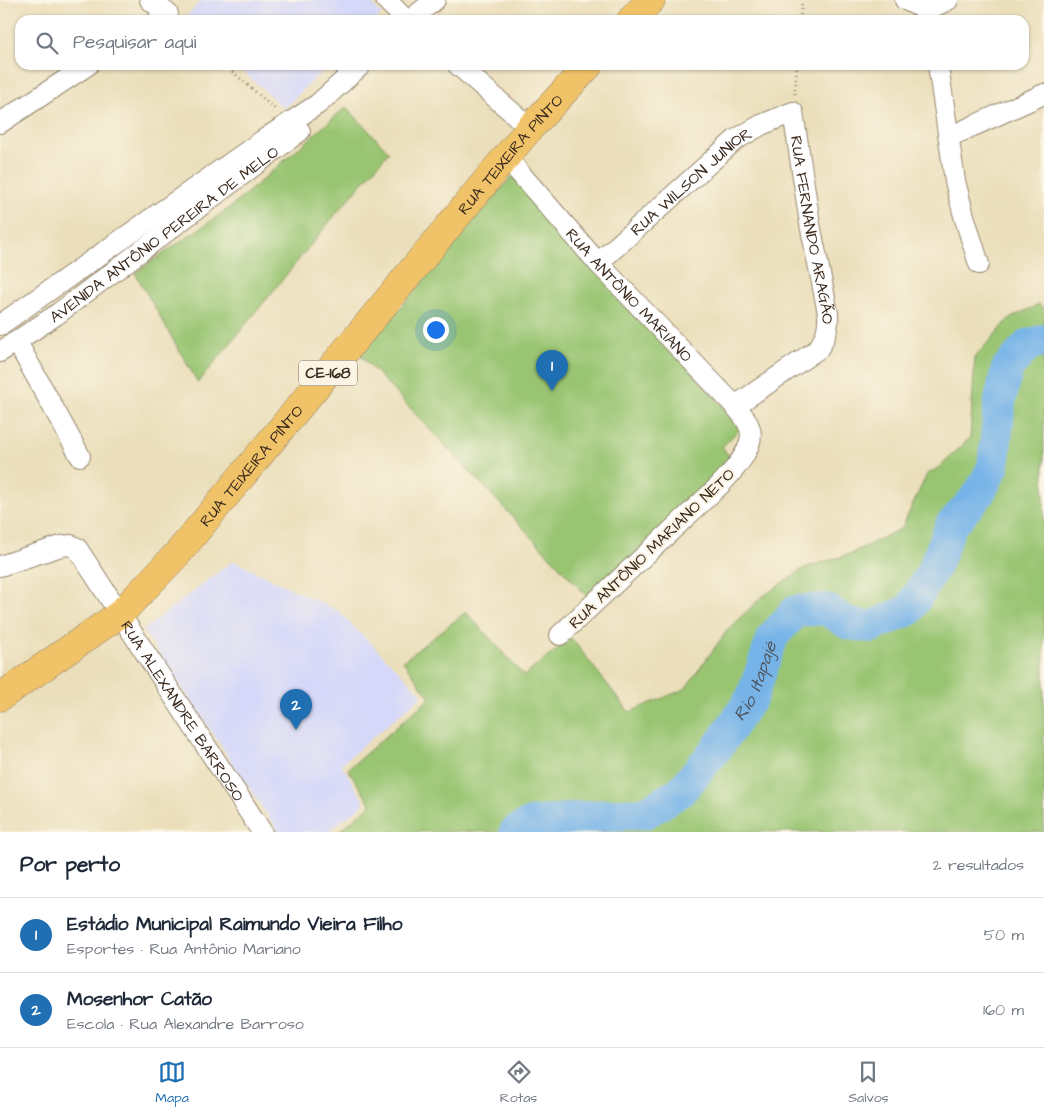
<!DOCTYPE html>
<html lang="pt">
<head>
<meta charset="utf-8">
<style>
  body { margin:0; font-family:"Architects Daughter",sans-serif; background:#f2f2f3; color:#1f2937 }
  .you { position:absolute; left:435px; top:329px; width:18px; height:18px; margin:-12px; border:4px solid #fff; border-radius:50%; background:#1a73e8; box-shadow:0 0 0 8px #1a73e833 }
  .badge { display:grid; place-items:center; width:32px; height:32px; border-radius:50%; background:#1f6fb2; color:#fff; font-size:16px; font-weight:700 }
  .pin { position:absolute; translate:-50% -41px; filter:drop-shadow(0 1px 2px #0008) }
  .pin::after { content:''; position:absolute; top:26px; width:18px; height:15px; background:inherit; clip-path:polygon(0 0,100% 0,50% 100%) }
  .list { margin:0; padding:0; list-style:none }
  h2 { display:flex; justify-content:space-between; align-items:center; height:65px; margin:0; padding:0 20px; font-size:21px }
  h2 small { font-size:16px; font-weight:400; color:#747a83 }
  .list li { display:grid; grid-template-columns:32px 1fr auto; gap:15px; align-items:center; box-sizing:border-box; height:75px; padding:0 20px; border-top:1px solid #e0e1e3 }
  .list b { display:block; font-size:19px; white-space:nowrap }
  .list p { margin:0; font-size:16px; white-space:nowrap; color:#747a83 }
  .list em { font-size:16px; font-style:normal; color:#747a83 }
  .icon { flex:none; width:28px; height:28px; fill:none; stroke:currentColor; stroke-width:2; stroke-linecap:round; stroke-linejoin:round }
  .map { position:relative; flex:none; width:1044px; height:832px; overflow:hidden }
  .search { position:absolute; background:#fff; box-shadow:0 1px 4px #0004; left:15px; right:15px; top:15px; height:55px; display:flex; align-items:center; gap:12px; box-sizing:border-box; padding:0 18px; border-radius:15px; color:#747a83; font-size:19px }
  .sheet { height:215px; background:#fff }
  nav { display:flex; justify-content:space-around; align-items:center; box-sizing:border-box; height:70px; border-top:1px solid #e0e1e3; background:#fff; font-size:14px; color:#747a83 }
  nav a { display:grid; justify-items:center; gap:2px }
  nav .on { color:#1f6fb2 }
  .map>svg:first-child { display:block }
  .built { fill:#d5d8f9 }
  .green { fill:#99c572; stroke:#6a7848 }
  .lines { fill:none; stroke-linecap:round; stroke-linejoin:round }
  .river { stroke:#76b3e8; stroke-width:32 }
  .street-casing { stroke:#93846c; stroke-width:22 }
  .primary-casing { stroke:#93846c; stroke-width:29 }
  .path { stroke:#93846c; stroke-width:3; stroke-dasharray:1 4; stroke-linecap:butt }
  .street { stroke:#fff; stroke-width:20 }
  .primary { stroke:#f1c369; stroke-width:28 }
  .labels { text-anchor:middle; stroke-width:4.5; stroke-linejoin:round; paint-order:stroke }
  .shield { fill:#fcf5e5; stroke:#75675a; stroke-width:1 }
  .shield-label { font-size:15px; font-weight:bold; fill:#3b2a1e }
  .street-label { font-size:16px; fill:#3b2a1e; stroke:#fcf5e5 }
  .water-label { font-size:18px; font-style:italic; fill:#4d535b; stroke:#fcf5e5 }
</style>
</head>
<body>
<div class="map">
<svg width="1044" height="832" viewBox="0 0 1044 832">
  <rect width="100%" height="100%" fill="#fcf5e5"/>
  <filter id="ink" filterUnits="userSpaceOnUse"><feTurbulence type="fractalNoise" baseFrequency=".02" numOctaves="2"/><feDisplacementMap in="SourceGraphic" scale="10" xChannelSelector="R" yChannelSelector="G"/><feConvolveMatrix kernelMatrix="1 2 1 2 8 2 1 2 1" color-interpolation-filters="sRGB"/></filter>
  <filter id="wash" filterUnits="userSpaceOnUse"><feTurbulence type="fractalNoise" baseFrequency=".0096" numOctaves="4" result="noise"/><feDisplacementMap in="SourceGraphic" scale="20" xChannelSelector="R" yChannelSelector="G"/><feGaussianBlur stdDeviation="1.12" result="paint"/><feColorMatrix in="noise" values="0 0 0 0 0 0 0 0 0 0 0 0 0 0 0 0 0 1.4 0 .05"/><feComposite in="paint" operator="in"/></filter>
  <g filter="url(#wash)">
    <rect width="100%" height="100%" fill="#ebdfbb"/>
    <g class="built">
      <polygon points="202,0 368,0 382,14 376,20 187,20 185,18"/>
      <polygon points="236,65 329,65 284,108"/>
      <polygon points="233,561 338,611 423,695 341,764 365,803 328,832 279,832 143,630"/>
    </g>
    <g class="green">
      <polygon points="346,107 389,152 335,215 198,383 135,273 231,207"/>
      <polygon points="512,176 742,427 722,447 733,461 590,599 360,355"/>
      <polygon points="1039,304 1044,309 1044,832 338,832 371,805 348,769 430,698 403,661 466,612 524,676 571,638 629,712 685,689 729,628 762,597 804,568 850,554 902,528 927,474 940,467 970,438 975,357 1009,319"/>
    </g>
    <g class="lines">
      <path class="river" id="s1" d="M515 832 531 823 605 815 645 813 680 792 718 747 752 697 773 636 796 611 826 609 849 624 871 627 909 610 934 568 951 525 979 494 993 467 1000 401 1007 369 1028 345 1044 340"/>
    </g>
  </g>
  <g filter="url(#ink)">
    <g class="lines">
      <g class="street-casing">
        <g id="street">
          <polyline points="150,0 168,14 158,20"/>
          <polyline points="386,0 406,20"/>
          <polyline points="905,0 920,7 929,9"/>
          <polyline points="929,9 948,0"/>
          <polyline points="410,20 435,0"/>
          <polyline points="458,65 530,128"/>
          <polyline points="938,65 955,181 964,216 979,264"/>
          <polyline points="0,123 88,65"/>
          <polyline points="949,137 1044,94"/>
          <path id="s2" d="M506 157 598 263 735 406C740 412 746 418 749 426 758 445 733 471 721 484L560 635"/>
          <path id="s3" d="M598 263 735 140 761 125 793 112 810 224 828 313C829 328 826 336 818 349L735 406"/>
          <polyline points="0,325 266,138 318,104 361,65"/>
          <polyline points="17,342 80,456"/>
          <path id="s4" d="M0 352 56 315 300 131"/>
          <path id="s5" d="M0 566 61 546 71 545 77 548 262 832"/>
        </g>
      </g>
      <g class="primary-casing">
        <g id="primary">
          <polyline points="631,20 651,0"/>
          <path id="s6" d="M0 697 120 614 179 552 530 128 589 65"/>
        </g>
      </g>
      <g class="path">
        <polyline points="800,20 802,0"/>
        <polyline points="225,65 276,110"/>
        <polyline points="795,94 797,65"/>
      </g>
      <use href="#street" class="street"/>
      <use href="#primary" class="primary"/>
    </g>
  </g>
  <g class="labels">
    <rect class="shield" x="299" y="360.5" width="58" height="25" rx="4"/>
    <g class="shield-label">
      <text x="328" y="378">CE-168</text>
    </g>
    <g class="street-label">
      <text dy="6" stroke="none"><textPath href="#s6" startOffset="749">RUA TEIXEIRA PINTO</textPath></text>
      <text dy="6" stroke="none"><textPath href="#s3" startOffset="124">RUA WILSON JUNIOR</textPath></text>
      <text dy="6" stroke="none"><textPath href="#s3" startOffset="368">RUA FERNANDO ARAGÃO</textPath></text>
      <text dy="6" stroke="none"><textPath href="#s4" startOffset="202">AVENIDA ANTÔNIO PEREIRA DE MELO</textPath></text>
      <text dy="6" stroke="none"><textPath href="#s2" startOffset="185">RUA ANTÔNIO MARIANO</textPath></text>
      <text dy="6" stroke="none"><textPath href="#s6" startOffset="344">RUA TEIXEIRA PINTO</textPath></text>
      <text transform="translate(651 548) rotate(-44)" y="6">RUA ANTÔNIO MARIANO NETO</text>
      <text dy="6" stroke="none"><textPath href="#s5" startOffset="275">RUA ALEXANDRE BARROSO</textPath></text>
    </g>
    <g class="water-label">
      <text dy="6" stroke="none"><textPath href="#s1" startOffset="309">Rio Itapajé</textPath></text>
    </g>
  </g>
</svg>
<div class="you"></div>
<div class="pin badge" style="left:552px;top:391px">1</div>
<div class="pin badge" style="left:296px;top:730px">2</div>
<div class="search"><svg class="icon" aria-label="search" viewBox="0 0 24 24"><circle cx="10" cy="10" r="6"/><path d="M15 15l6 6"/></svg>Pesquisar aqui</div>
</div>
<section class="sheet">
<h2>Por perto<small>2 resultados</small></h2>
<ul class="list">
<li><span class="badge">1</span><div><b>Estádio Municipal Raimundo Vieira Filho</b><p>Esportes · Rua Antônio Mariano</p></div><em>50 m</em></li>
<li><span class="badge">2</span><div><b>Mosenhor Catão</b><p>Escola · Rua Alexandre Barroso</p></div><em>160 m</em></li>
</ul>
</section>
<nav>
<a class="on"><svg class="icon" aria-label="map" viewBox="0 0 24 24"><path d="M3 6l6-2 6 2 6-2v14l-6 2-6-2-6 2zM9 4v14M15 6v14"/></svg>Mapa</a>
<a><svg class="icon" aria-label="directions" viewBox="0 0 24 24"><path d="M12 3l9 9-9 9-9-9zM9 14v-3h6M13 9l2 2-2 2"/></svg>Rotas</a>
<a><svg class="icon" aria-label="saved" viewBox="0 0 24 24"><path d="M7 4h10v16l-5-4-5 4z"/></svg>Salvos</a>
</nav>
</body>
</html>
